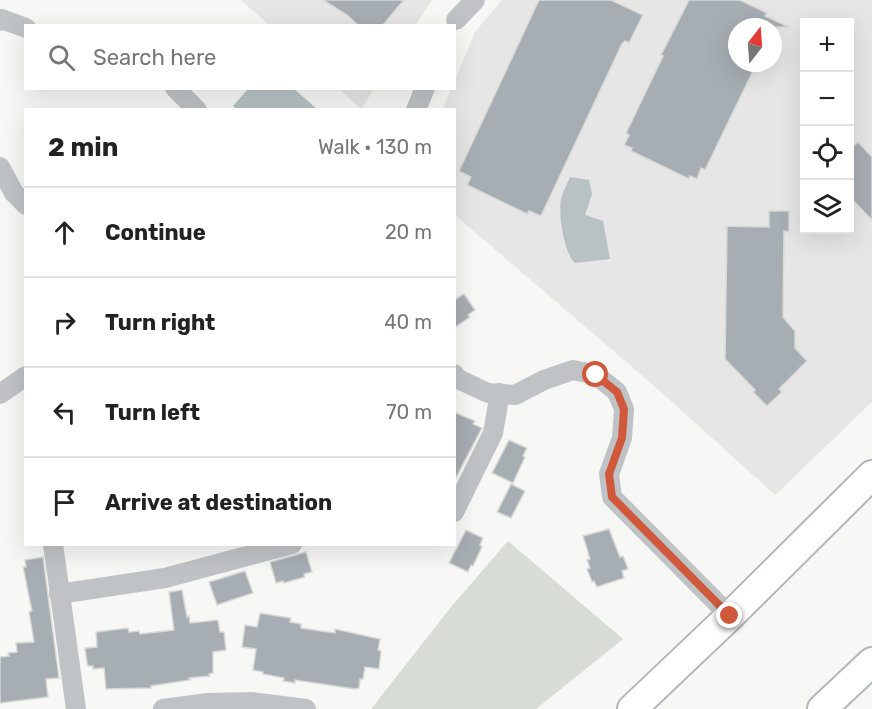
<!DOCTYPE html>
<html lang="en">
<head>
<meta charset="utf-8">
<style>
  body { margin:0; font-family:Rubik,sans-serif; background:#f2f2f2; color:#222 }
  .controls { position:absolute; right:18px; top:18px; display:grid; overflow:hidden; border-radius:0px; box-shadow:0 6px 24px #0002 }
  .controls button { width:54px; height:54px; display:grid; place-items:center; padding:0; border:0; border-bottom:2px solid #e0e0e0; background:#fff; color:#222; font:30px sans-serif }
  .compass { position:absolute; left:728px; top:18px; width:54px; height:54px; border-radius:50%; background:#fff; box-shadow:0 6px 24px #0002; rotate:17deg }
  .stop { position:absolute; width:18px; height:18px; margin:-14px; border:4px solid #d0593c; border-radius:50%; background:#fff }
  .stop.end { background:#d0593c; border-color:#fff; box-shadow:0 2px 6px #0008 }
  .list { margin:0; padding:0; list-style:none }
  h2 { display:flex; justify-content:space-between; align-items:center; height:78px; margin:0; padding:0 24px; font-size:26px }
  h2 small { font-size:20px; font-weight:400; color:#767676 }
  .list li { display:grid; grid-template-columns:39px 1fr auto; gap:18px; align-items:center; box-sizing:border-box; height:90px; padding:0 24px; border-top:2px solid #e0e0e0 }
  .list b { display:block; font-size:22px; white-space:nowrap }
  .list em { font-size:20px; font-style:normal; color:#767676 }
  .icon { flex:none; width:33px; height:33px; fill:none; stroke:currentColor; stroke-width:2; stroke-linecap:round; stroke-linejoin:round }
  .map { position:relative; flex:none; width:872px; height:709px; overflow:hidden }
  .search { position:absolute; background:#fff; box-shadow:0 6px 24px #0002; left:24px; top:24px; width:432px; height:66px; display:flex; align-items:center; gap:15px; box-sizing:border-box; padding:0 21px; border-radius:0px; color:#767676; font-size:22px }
  .panel { position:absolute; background:#fff; box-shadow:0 6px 24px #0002; left:24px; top:108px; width:432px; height:438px; border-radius:0px }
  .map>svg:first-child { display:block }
  .built { fill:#e5e6e5; fill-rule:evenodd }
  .green { fill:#d7dcd4 }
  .water { fill:#b8c2c5 }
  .building { fill:#a7aeb3; stroke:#d9d9d7; stroke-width:1.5 }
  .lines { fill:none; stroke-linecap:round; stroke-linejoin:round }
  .highway-casing { stroke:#b3b6b9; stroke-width:32 }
  .minor { stroke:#bfc3c6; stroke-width:20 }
  .highway { stroke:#fff; stroke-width:28 }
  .route { stroke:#d0593c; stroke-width:8 }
</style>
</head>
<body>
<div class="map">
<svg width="872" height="709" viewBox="0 0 872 709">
  <rect width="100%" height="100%" fill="#f7f7f5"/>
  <g class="built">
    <polygon points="241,0 432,0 415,26 269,25"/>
    <path d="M502 0H872V402L775 495 652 384 455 215 454 110H442L451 89 454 88 455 80 475 32ZM804 22H850V230H804ZM737 27H773V63H737Z"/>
    <polygon points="339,89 374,89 361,109"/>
  </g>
  <polygon class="green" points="508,541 623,639 536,709 371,709 451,607"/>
  <g class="water">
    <polygon points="293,88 317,109 237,110 233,106 248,89"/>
    <path d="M570 177 589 180 592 194 585 215 603 221 610 259 575 263C564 253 558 214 561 199 563 192 567 184 570 177Z"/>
  </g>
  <g class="building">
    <polygon points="323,0 404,0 382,26 359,26 347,15"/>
    <polygon points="539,0 611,0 643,15 629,43 625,41 622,44 541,216 529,211 527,214 467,185 471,177 459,171"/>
    <polygon points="689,0 740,0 767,13 765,16 789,27 737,27 737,63 747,63 745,67 753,71 705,170 701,168 697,179 690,176 689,179 631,151 632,148 624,145 629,135 626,133 663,56 661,55"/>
    <polygon points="858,142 872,157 872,220 849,196 849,150"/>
    <polygon points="769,211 789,211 789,232 784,231 783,317 795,331 795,348 807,361 779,389 782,392 767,406 753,392 755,390 725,359 727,226 769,227"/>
    <polygon points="464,294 475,310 468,315 470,317 454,328 454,296 456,299"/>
    <polygon points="454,412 475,421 473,424 482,428 454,481"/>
    <polygon points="509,440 527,448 523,456 525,457 513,483 492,473"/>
    <polygon points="511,484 525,491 511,518 497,512"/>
    <polygon points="609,529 620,557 623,556 628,569 622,571 624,578 597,587 594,581 592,582 587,569 590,568 587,560 590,559 583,536"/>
    <polygon points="466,530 483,538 480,545 482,547 473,566 471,565 468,572 449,563"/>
    <polygon points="306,552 312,572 304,574 305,577 284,583 283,581 276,583 270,562"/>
    <polygon points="43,557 59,678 46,679 48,697 0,703 0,657 9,656 8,653 17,652 16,643 34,642 29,612 32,611 23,567 26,567 25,560"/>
    <polygon points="245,571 253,593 217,605 209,582"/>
    <polygon points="182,590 187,617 189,616 190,623 218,620 220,632 224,632 226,650 213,652 213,673 209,674 210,676 189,678 190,680 151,686 151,688 106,689 104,668 93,669 93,666 88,666 87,663 85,648 97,647 96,632 128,628 129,632 139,631 140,634 174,630 169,592"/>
    <polygon points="260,613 291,618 290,622 301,624 301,628 335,633 335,629 380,639 378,650 381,651 379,669 365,667 363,679 360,679 359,688 355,689 295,680 295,683 283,681 284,678 263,674 263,672 253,670 256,649 242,647 245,625 257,627"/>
  </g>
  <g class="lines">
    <g class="highway-casing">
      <g id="highway">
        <polyline points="632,709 730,616 872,475"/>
        <polyline points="822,709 872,662"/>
      </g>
    </g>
    <g class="minor">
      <polyline points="456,20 475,0"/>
      <polyline points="0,21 2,19 26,28"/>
      <polyline points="175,88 197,110"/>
      <polyline points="416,110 425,88"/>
      <polyline points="0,167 14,193 26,205"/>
      <polyline points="454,374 458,379 488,393 515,395 544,380 573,370 596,375 617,392 624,409 622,438 609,474 612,497 730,616"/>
      <polyline points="0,394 26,376"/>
      <polyline points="454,512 493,433 500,393"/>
      <polyline points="53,544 76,709"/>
      <polyline points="59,594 165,578 292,544"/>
      <polyline points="163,709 208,703 252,702 306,709"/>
    </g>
    <use href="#highway" class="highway"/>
  </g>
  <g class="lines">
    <polyline class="route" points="596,375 617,392 624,409 622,438 609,474 612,497 730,616"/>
  </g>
</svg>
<div class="controls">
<button>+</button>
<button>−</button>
<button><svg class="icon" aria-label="locate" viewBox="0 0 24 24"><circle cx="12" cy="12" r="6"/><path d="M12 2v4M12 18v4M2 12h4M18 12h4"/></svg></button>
<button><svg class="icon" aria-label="layers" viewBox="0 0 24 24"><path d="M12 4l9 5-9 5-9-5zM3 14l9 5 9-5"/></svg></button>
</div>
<svg class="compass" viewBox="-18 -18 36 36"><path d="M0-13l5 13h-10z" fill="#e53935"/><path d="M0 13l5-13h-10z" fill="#767676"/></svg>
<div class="stop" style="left:596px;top:375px"></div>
<div class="stop end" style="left:730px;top:616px"></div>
<div class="search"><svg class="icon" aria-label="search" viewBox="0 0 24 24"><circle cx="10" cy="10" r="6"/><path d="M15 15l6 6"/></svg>Search here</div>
<section class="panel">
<h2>2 min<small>Walk · 130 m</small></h2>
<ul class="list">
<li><svg class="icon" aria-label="ahead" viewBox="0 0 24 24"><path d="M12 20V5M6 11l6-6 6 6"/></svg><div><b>Continue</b></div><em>20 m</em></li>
<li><svg class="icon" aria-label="right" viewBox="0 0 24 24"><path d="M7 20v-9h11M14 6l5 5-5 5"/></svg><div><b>Turn right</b></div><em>40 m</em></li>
<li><svg class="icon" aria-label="left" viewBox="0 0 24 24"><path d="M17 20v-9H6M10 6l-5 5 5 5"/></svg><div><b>Turn left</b></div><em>70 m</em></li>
<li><svg class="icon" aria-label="arrive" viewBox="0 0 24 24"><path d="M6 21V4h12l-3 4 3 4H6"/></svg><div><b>Arrive at destination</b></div></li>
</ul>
</section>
</div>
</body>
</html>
